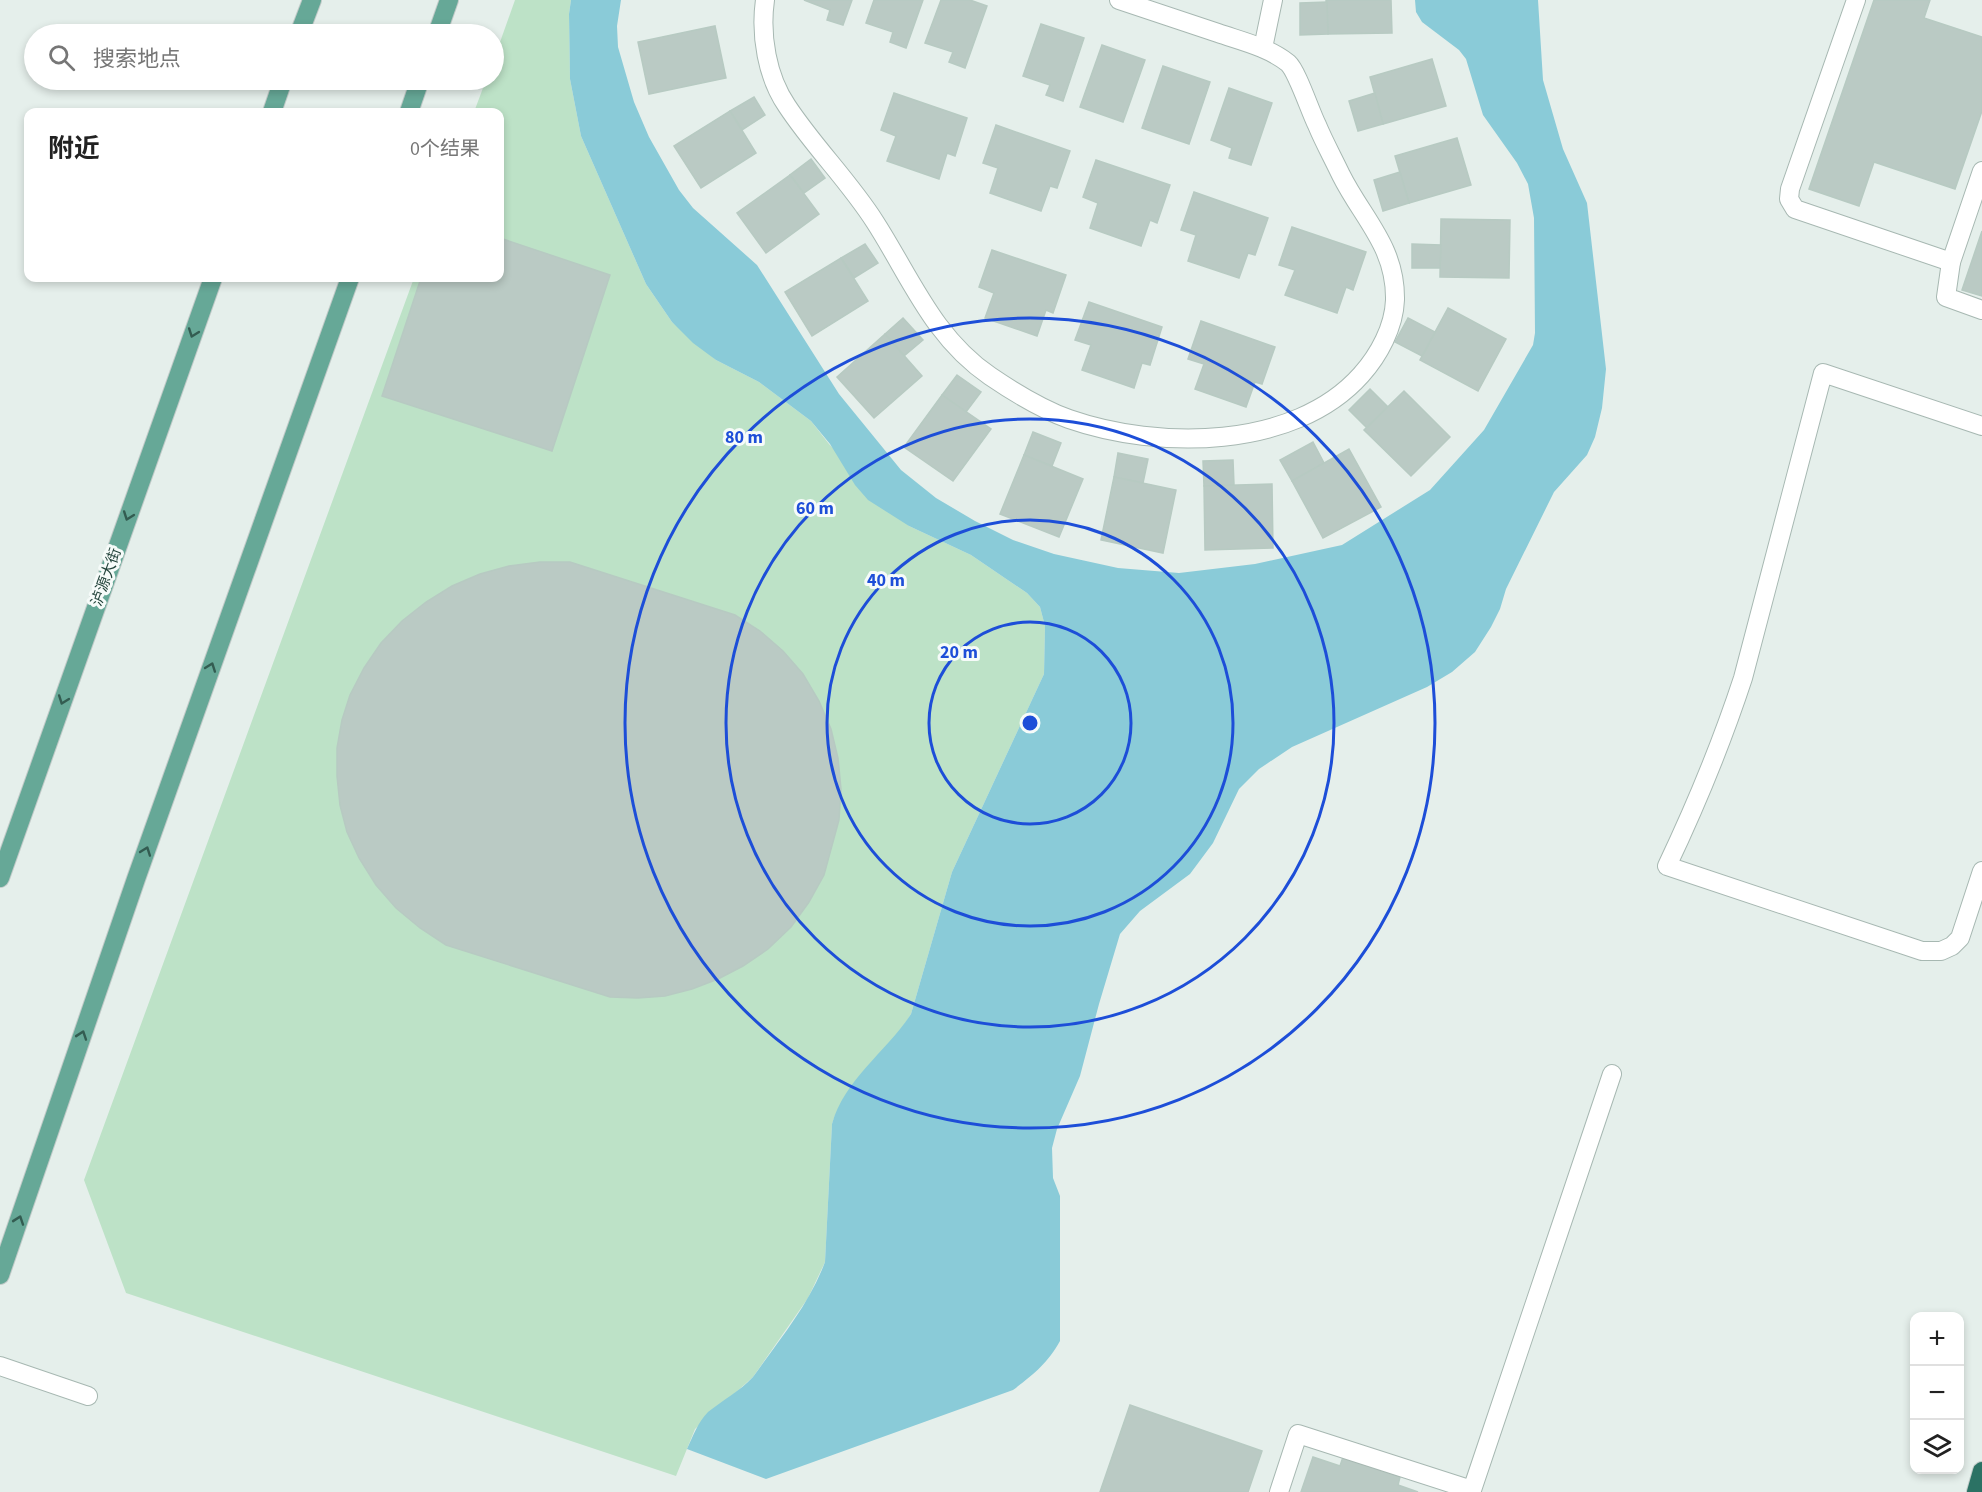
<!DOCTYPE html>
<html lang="zh">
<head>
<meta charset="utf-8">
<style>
  body { margin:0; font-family:"Source Sans 3","Noto Sans SC",sans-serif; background:#f6f6f6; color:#222 }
  .controls { position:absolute; right:18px; bottom:18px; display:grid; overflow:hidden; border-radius:12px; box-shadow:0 3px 9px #0003 }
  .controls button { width:54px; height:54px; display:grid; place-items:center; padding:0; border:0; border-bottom:2px solid #e0e0e0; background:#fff; color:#222; font:30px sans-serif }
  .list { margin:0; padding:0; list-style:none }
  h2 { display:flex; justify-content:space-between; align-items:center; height:78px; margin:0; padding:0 24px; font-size:26px }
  h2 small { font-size:20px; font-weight:400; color:#767676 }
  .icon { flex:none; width:33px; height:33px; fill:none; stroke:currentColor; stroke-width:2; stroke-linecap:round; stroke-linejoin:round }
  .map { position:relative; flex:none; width:1982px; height:1492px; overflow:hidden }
  .search { position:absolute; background:#fff; box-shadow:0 3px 9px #0003; left:24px; top:24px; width:480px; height:66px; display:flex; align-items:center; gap:15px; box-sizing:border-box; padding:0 21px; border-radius:33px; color:#767676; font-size:22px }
  .panel { position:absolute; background:#fff; box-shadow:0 3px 9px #0003; left:24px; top:108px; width:480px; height:174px; border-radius:12px }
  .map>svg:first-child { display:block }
  .green { fill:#bde2c7 }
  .water { fill:#8acbd8 }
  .building { fill:#bacac4; stroke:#b7cac2; stroke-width:1.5 }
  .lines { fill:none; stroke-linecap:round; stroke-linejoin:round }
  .minor-casing { stroke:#a7b8b2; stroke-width:20 }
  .major-casing { stroke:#c1cac8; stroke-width:20 }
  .highway-casing { stroke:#c1cac8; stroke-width:20 }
  .minor { stroke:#fff; stroke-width:18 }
  .major { stroke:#66a897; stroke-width:18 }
  .highway { stroke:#2b7264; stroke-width:18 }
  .oneway { stroke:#335c51 }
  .ring { fill:none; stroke:#1d4ed8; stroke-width:3 }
  .labels { text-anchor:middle; stroke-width:6; stroke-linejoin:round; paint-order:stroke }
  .street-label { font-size:15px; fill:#22433a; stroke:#f6fbf9 }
  .centre { fill:#1d4ed8; stroke:#f6fbf9; stroke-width:3 }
  .ring-label { font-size:18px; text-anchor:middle; font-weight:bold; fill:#1d4ed8; stroke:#f6fbf9; stroke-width:6; stroke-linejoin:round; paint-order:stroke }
</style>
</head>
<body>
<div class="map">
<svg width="1982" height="1492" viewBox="0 0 1982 1492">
  <rect width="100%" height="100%" fill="#e5efeb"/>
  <polygon class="green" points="515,0 571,0 569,14 570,79 581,136 646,284 672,322 716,360 759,382 811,421 829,444 909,526 971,555 1027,593 1040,607 1045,626 1044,674 952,872 911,1014 901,1030 835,1115 832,1124 825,1262 808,1298 753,1377 695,1429 676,1476 126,1293 84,1180 414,278 500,278 500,112 474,112 486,80 494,80 494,59"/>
  <path class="water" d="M571 0H621L617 26 618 47 634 102 649 137 679 190 693 208 757 265 839 394 901 470 936 498 975 521 1013 540 1054 554 1118 568 1179 573 1255 564 1342 545 1430 490 1484 430 1533 345 1535 333 1534 218 1528 184 1517 163 1483 115 1466 59 1459 50 1422 22 1416 12 1415 0H1538L1543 80 1563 149 1587 203 1606 369 1602 408 1595 437 1587 455 1554 492 1506 589 1500 609 1491 627 1475 652 1452 672 1427 687 1292 747 1259 769 1239 789 1213 843 1190 874 1140 911 1120 934 1099 1004 1080 1076 1057 1129 1052 1148 1053 1178 1060 1196V1341C1047 1364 1034 1374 1013 1390L766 1479 687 1449C693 1436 698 1422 708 1412 723 1400 740 1391 753 1377 779 1340 809 1305 825 1262L832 1124C844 1080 887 1051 911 1014L952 872 1044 674 1045 626 1040 607 1027 593 971 555 909 526 868 500 855 485 830 444 811 421 759 382 716 360 693 343 672 322 646 284 581 136 570 79 569 14Z"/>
  <g class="building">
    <polygon points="804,0 852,0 843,25 827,20 830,10"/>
    <polygon points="874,0 923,0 906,48 890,42 893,32 866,23"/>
    <polygon points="941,0 970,0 987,6 965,68 949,62 953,52 925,43"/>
    <polygon points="1326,0 1391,0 1392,33 1328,34"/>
    <polygon points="1874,0 1930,0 1924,18 1982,37 1982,111 1955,189 1874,162 1859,206 1809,189"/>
    <polygon points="1327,2 1328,34 1300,35 1300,3"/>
    <polygon points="1041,24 1084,38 1063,101 1046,95 1050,85 1023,76"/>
    <polygon points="715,26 726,78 649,94 638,42"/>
    <polygon points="1102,45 1145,60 1123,122 1080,107"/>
    <polygon points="1432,59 1446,106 1383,124 1370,77"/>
    <polygon points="1163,66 1210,82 1189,144 1142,128"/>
    <polygon points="1229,88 1272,103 1251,165 1229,158 1232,148 1211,140"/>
    <polygon points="894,93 967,118 955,156 947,153 939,179 887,161 896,136 881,130"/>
    <polygon points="1375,93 1383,124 1358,131 1349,101"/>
    <polygon points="754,97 765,115 742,130 730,111"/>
    <polygon points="730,111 756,153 701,188 674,146"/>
    <polygon points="996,125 1070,151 1057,188 1050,186 1041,211 990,193 998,168 983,163"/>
    <polygon points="1457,138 1471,185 1409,203 1395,156"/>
    <polygon points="811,159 825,178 804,193 790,175"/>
    <polygon points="1096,160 1170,185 1157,223 1150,220 1141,246 1090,228 1098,203 1083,197"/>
    <polygon points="1400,172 1409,203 1383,211 1374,180"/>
    <polygon points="790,175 819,214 766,253 737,213"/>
    <polygon points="1194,192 1268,218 1255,255 1248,253 1239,278 1188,261 1196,235 1181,230"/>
    <polygon points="1441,219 1510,220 1509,278 1440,277"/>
    <polygon points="1292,227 1366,252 1353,290 1346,287 1337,313 1285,295 1295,270 1279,265"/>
    <polygon points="1982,231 1982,296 1962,290"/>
    <polygon points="500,238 610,275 552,451 382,396 421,278 500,278"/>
    <polygon points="865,244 878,263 854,278 841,258"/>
    <polygon points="1412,244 1441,245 1440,268 1412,268"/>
    <polygon points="992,250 1066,275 1053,313 1046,310 1037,336 985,318 994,293 979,287"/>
    <polygon points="841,258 868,301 812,336 785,292"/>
    <polygon points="1089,302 1162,327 1150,365 1142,363 1134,388 1082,370 1091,345 1075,340"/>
    <polygon points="1448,308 1506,339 1478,391 1420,360"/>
    <polygon points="903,318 923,340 904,356 885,334"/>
    <polygon points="1408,318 1435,332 1422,356 1395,342"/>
    <polygon points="1201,321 1275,347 1262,384 1255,382 1246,407 1195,389 1204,364 1188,359"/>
    <polygon points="885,334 922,376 874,418 837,377"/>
    <polygon points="957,375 981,392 966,412 942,395"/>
    <polygon points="1370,389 1388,407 1367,428 1349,410"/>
    <polygon points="1404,391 1450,437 1411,476 1364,430"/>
    <polygon points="942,395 991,429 953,481 904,447"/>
    <polygon points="1033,432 1061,443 1052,466 1024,455"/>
    <polygon points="1313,442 1324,463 1292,481 1280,460"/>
    <polygon points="1349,449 1381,507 1323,538 1292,481"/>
    <polygon points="1118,453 1148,459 1143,483 1114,477"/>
    <polygon points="1024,455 1083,479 1059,537 1000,514"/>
    <polygon points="1233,460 1234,485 1204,486 1203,461"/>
    <polygon points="1114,477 1176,490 1163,553 1101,540"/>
    <polygon points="1272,484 1273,548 1205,550 1204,486"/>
    <polygon points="540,562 570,562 735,615 760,631 783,651 803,674 819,701 831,729 838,758 841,789 839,820 824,875 809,902 791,927 768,949 743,966 718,979 692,989 665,996 638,998 610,997 446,945 420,928 396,908 376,885 359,858 347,832 340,805 337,776 337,748 342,720 350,695 364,668 381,643 402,621 426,602 452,586 480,574 509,566"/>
    <polygon points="1130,1405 1262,1451 1248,1492 1100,1492"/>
    <polygon points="1313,1457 1340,1466 1343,1457 1400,1477 1398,1485 1418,1492 1301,1492"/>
  </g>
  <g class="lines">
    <g class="minor-casing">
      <g id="minor">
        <path d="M765 0C760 35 767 77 787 106 814 147 849 181 875 222 911 278 933 337 990 376 1015 393 1041 409 1069 419 1158 450 1294 450 1361 375 1379 355 1394 327 1395 300 1396 247 1363 219 1341 175 1333 158 1324 142 1317 125 1310 111 1297 71 1288 63 1268 47 1241 41 1218 33 1185 22 1152 11 1119 0"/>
        <polyline points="1856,0 1790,189 1789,199 1795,209 1951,262"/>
        <polyline points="1263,48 1273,0"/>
        <polyline points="1982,171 1951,262 1946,297 1982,310"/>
        <path d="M1982 426 1823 373 1743 678C1722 742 1696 805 1667 866L1922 951H1941L1952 946 1960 938 1982 871"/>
        <polyline points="0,1366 88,1396"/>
        <polyline points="1279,1492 1298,1434 1472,1490 1612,1074"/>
      </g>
    </g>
    <g class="major-casing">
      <g id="major">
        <polyline points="299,34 312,0"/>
        <polyline points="437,34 449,0"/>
        <polyline points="272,112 283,80"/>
        <polyline points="409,112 420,80"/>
        <polyline points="0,878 213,278"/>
        <polyline points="0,1275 136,879 350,278"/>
      </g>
    </g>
    <g class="highway-casing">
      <polyline id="highway" points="1976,1492 1982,1471"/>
    </g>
    <use href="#minor" class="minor"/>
    <use href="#major" class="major"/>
    <use href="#highway" class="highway"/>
  </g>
  <defs><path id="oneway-chevron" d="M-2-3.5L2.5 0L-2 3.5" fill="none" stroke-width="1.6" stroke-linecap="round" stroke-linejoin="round" transform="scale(1.5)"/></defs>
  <g class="oneway">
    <use href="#oneway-chevron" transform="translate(193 333) rotate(110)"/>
    <use href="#oneway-chevron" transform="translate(128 516) rotate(110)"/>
    <use href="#oneway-chevron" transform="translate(211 667) rotate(-70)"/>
    <use href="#oneway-chevron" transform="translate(63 700) rotate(110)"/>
    <use href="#oneway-chevron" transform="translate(146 851) rotate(-70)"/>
    <use href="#oneway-chevron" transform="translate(82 1035) rotate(-71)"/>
    <use href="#oneway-chevron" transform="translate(19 1220) rotate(-71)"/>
  </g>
  <g class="ring">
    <circle cx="1030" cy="723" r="101"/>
    <circle cx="1030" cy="723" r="203"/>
    <circle cx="1030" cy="723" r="304"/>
    <circle cx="1030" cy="723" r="405"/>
  </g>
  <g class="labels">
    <g class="street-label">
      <text transform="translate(106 577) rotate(-70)" y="5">泸源大街</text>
    </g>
  </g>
  <circle cx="1030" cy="723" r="9" class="centre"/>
  <g class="ring-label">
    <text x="744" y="443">80 m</text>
    <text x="815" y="514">60 m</text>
    <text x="886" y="586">40 m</text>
    <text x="959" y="658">20 m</text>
  </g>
</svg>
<div class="controls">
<button>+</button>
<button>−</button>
<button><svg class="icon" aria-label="layers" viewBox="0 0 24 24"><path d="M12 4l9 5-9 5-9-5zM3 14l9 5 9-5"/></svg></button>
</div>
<div class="search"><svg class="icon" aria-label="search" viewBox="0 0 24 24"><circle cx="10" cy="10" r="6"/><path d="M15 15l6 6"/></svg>搜索地点</div>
<section class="panel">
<h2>附近<small>0个结果</small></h2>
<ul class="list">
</ul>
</section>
</div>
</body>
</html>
